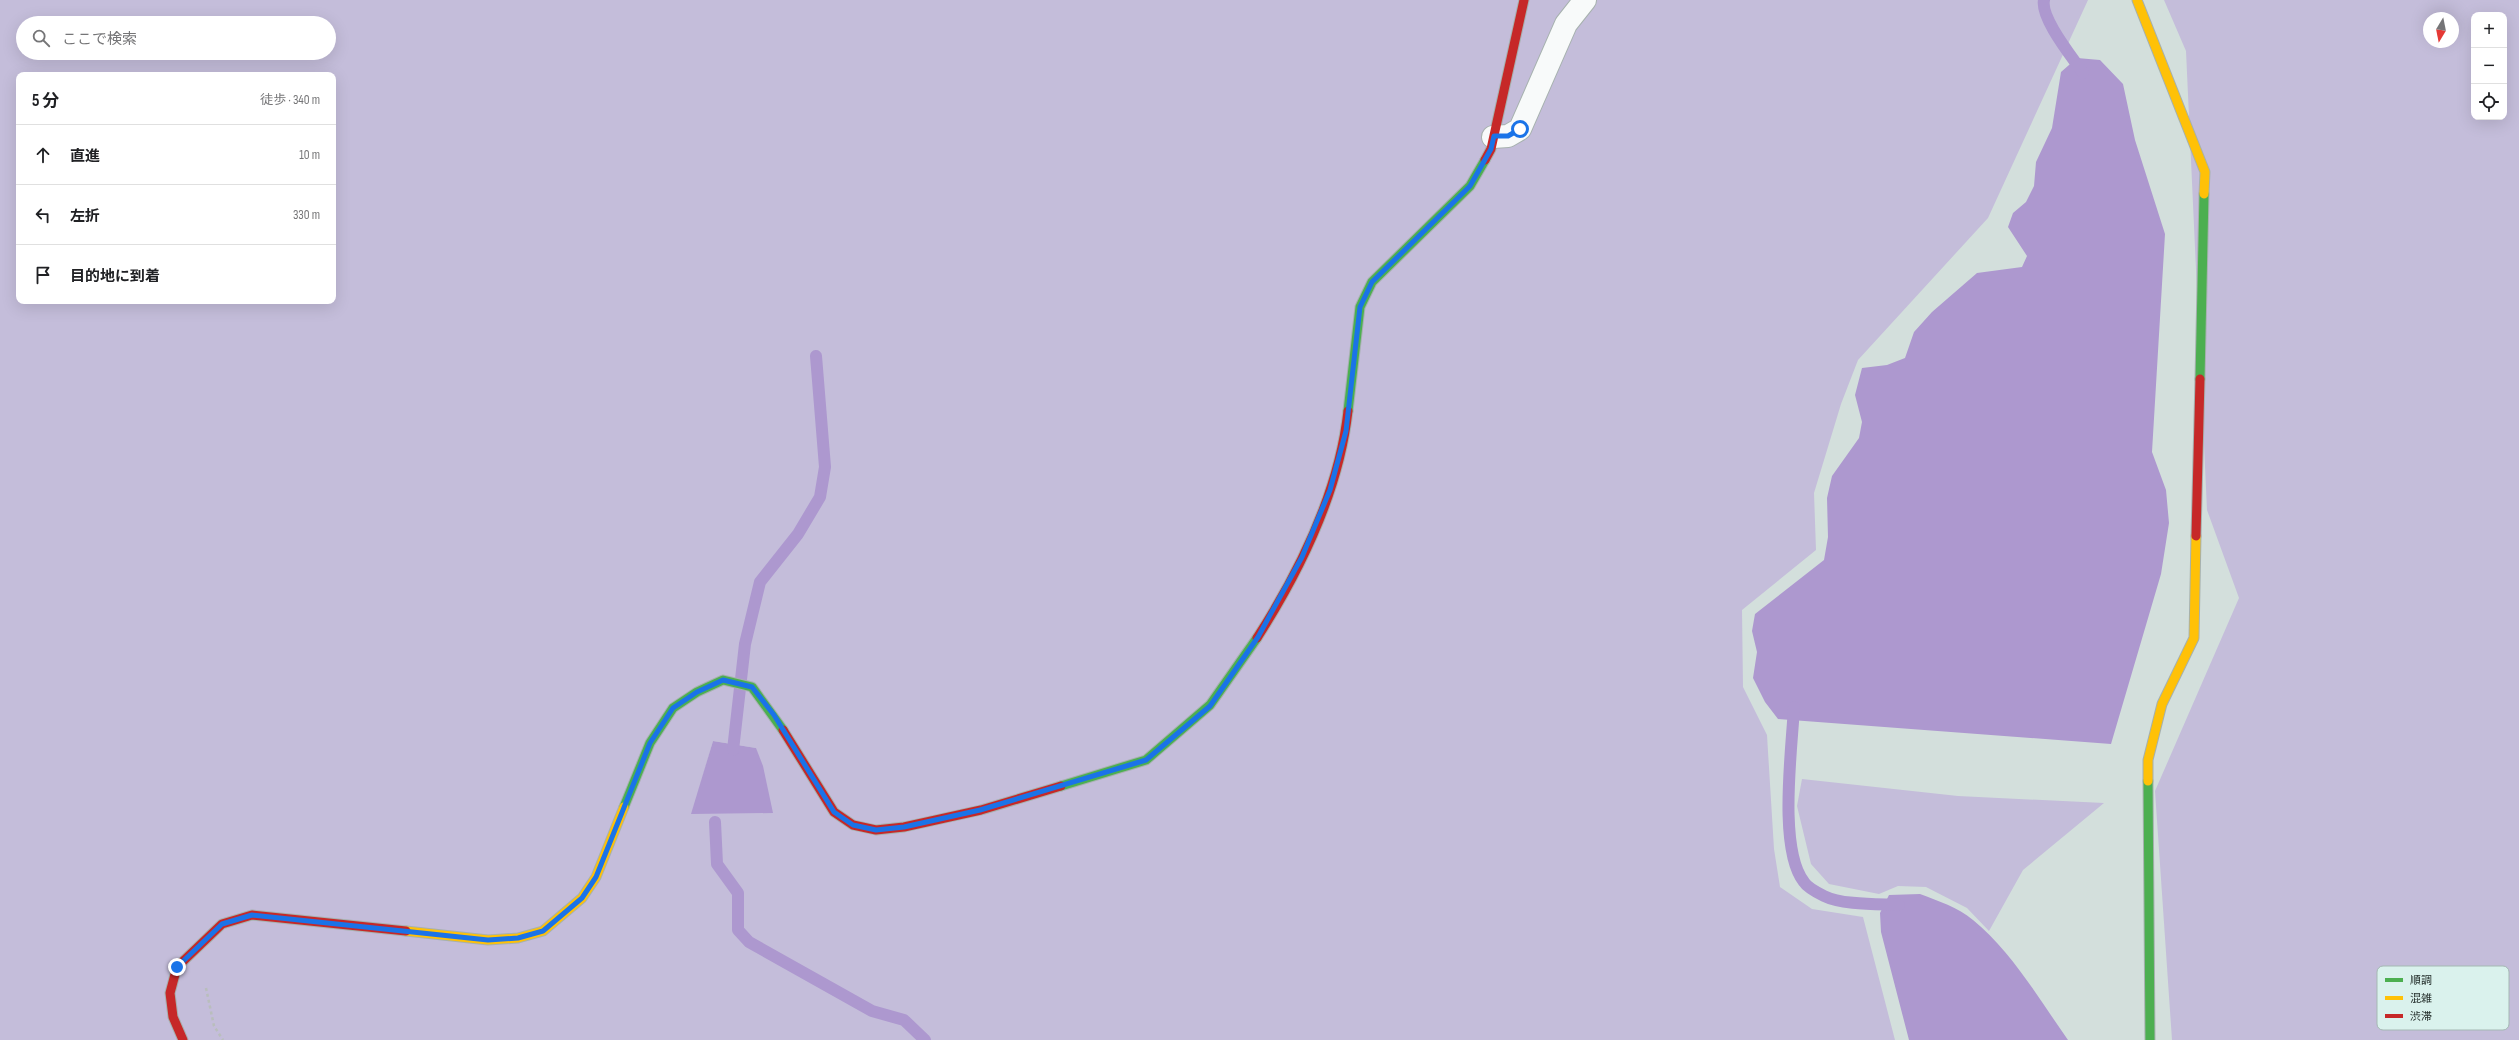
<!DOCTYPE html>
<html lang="ja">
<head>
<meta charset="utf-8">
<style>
  body { margin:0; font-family:"Sofia Sans Condensed","Noto Sans JP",sans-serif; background:#f2f2f2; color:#202124 }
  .controls { position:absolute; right:12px; top:12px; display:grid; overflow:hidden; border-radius:8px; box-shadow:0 4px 16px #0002 }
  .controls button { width:36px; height:36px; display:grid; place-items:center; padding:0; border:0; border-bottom:1px solid #e0e0e0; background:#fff; color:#202124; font:20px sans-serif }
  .compass { position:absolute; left:2423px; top:12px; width:36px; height:36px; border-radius:50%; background:#fff; box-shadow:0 4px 16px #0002; rotate:190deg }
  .stop { position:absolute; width:12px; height:12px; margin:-9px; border:3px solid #1a73e8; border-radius:50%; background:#fff }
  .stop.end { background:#1a73e8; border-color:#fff; box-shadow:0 1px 4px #0008 }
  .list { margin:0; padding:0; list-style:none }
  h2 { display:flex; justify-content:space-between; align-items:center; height:52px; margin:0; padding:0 16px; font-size:17px }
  h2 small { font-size:13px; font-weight:400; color:#757577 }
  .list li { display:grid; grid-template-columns:26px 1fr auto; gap:12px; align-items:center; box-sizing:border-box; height:60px; padding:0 16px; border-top:1px solid #e0e0e0 }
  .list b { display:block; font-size:15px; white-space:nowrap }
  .list em { font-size:13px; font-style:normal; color:#757577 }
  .icon { flex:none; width:22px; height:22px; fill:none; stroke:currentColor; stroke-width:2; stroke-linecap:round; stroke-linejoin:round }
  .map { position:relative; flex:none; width:2519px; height:1040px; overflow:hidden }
  .search { position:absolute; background:#fff; box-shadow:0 4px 16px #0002; left:16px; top:16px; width:320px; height:44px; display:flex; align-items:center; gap:10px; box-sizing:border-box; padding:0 14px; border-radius:22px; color:#757577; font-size:15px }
  .panel { position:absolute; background:#fff; box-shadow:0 4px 16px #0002; left:16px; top:72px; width:320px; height:232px; border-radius:8px }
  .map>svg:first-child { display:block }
  .green { fill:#c4bdda; fill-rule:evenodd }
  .water { fill:#ad98cf }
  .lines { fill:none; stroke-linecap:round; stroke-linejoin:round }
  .stream { stroke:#ad98cf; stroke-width:12 }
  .street-casing { stroke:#a6b1ae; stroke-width:24 }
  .fast-casing { stroke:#a6b1ae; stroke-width:11 }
  .slow-casing { stroke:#a6b1ae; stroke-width:11 }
  .jam-casing { stroke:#a6b1ae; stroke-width:11 }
  .path { stroke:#b9bebc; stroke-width:2.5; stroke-dasharray:3 3; stroke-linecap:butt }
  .street { stroke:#f8fafa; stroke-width:22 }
  .fast { stroke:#4caf50; stroke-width:9 }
  .slow { stroke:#ffc107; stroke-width:9 }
  .jam { stroke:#c62828; stroke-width:9 }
  .route { stroke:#1a73e8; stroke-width:5 }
  .key { fill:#daf2ed; stroke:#a4b8b3; stroke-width:1 }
  .key-label { font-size:11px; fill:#252f2c }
</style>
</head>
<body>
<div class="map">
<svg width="2519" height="1040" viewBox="0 0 2519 1040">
  <rect width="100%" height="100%" fill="#d3dfdc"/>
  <g class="green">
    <path d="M0 0H2088L1988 218 1858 360 1841 404 1814 493 1816 550 1742 610 1743 687 1767 735 1774 849 1780 887 1812 909 1863 917 1895 1040H0ZM23 23H329V53H23ZM19 75H333V301H19ZM713 741 756 748 692 814Z"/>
    <path d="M2164 0H2519V1040H2172L2155 791 2239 598 2207 510 2186 51ZM2474 15H2504V117H2474ZM2429 18H2453V42H2429Z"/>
    <polygon points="1802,779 1958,796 2104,803 2023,870 1989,931 1967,908 1926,887 1898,886 1879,894 1829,884 1811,864 1797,806"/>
  </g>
  <g class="water">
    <polygon points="2077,58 2100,60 2123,84 2135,140 2165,234 2152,452 2166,490 2169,523 2161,574 2111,744 1778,719 1765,702 1753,678 1757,652 1752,631 1755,614 1824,560 1828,537 1827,498 1832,476 1859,438 1862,422 1855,395 1862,368 1887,365 1905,358 1914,332 1932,312 1977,273 2022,267 2027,256 2008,227 2013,213 2026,202 2034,186 2036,162 2052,128 2061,72"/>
    <polygon points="713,741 756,748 763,766 773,813 691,814"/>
    <path d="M1920 894C1938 901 1958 907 1973 920 2012 952 2039 999 2068 1040H1909L1881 932 1880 913 1889 895Z"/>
  </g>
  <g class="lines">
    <g class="stream">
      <path d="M2044 0C2040 18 2073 58 2083 73"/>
      <path d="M1794 707C1792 748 1778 849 1804 882 1807 887 1818 893 1824 896 1842 905 1878 904 1899 905"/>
      <polyline points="733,750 745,644 760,582 798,534 820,497 825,467 816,356"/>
      <polyline points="715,822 717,864 738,893 738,930 749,942 872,1011 904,1020 925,1040"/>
    </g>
    <g class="street-casing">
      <polyline id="street" points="1493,137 1508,136 1520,129 1566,24 1585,0"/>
    </g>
    <g class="fast-casing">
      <g id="fast">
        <polyline points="2200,379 2204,194"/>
        <polyline points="1348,411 1360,307 1372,282 1470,186 1485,160"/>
        <polyline points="2148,781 2150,1040"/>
        <polyline points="1061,786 1146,760 1210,705 1257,638"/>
        <polyline points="624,807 650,743 673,708 697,692 723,680 752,687 783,730"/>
      </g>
    </g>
    <g class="slow-casing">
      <g id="slow">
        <polyline points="2137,0 2205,172 2204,194"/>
        <polyline points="2148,781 2148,760 2162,704 2194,638 2196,536"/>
        <polyline points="406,931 488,940 518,938 543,931 582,898 596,877 624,807"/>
      </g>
    </g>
    <g class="jam-casing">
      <g id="jam">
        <polyline points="1485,160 1491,149 1524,0"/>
        <polyline points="2196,536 2200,379"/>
        <path d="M1257 638C1300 571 1339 491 1348 411"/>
        <polyline points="783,730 834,812 853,825 876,830 904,827 981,810 1061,786"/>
        <polyline points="183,1040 173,1017 170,993 177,967 222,924 252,915 406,931"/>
      </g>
    </g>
    <polyline class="path" points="206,988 214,1026 223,1040"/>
    <use href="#street" class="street"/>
    <use href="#fast" class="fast"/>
    <use href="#slow" class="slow"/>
    <use href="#jam" class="jam"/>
  </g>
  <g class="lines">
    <polyline class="route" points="177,967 222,924 252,915 488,940 518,938 543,931 582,898 596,877 650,743 673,708 697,692 723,680 752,687 774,715 834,812 853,825 876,830 904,827 980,810 1146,760 1210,706 1258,637 1302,557 1330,490 1346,431 1360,307 1372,282 1470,186 1491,149 1494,136 1508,136 1520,129"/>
  </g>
  <rect x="2377" y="966" width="132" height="64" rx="6" class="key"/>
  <rect x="2385" y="978" width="18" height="4" fill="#4caf50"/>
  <rect x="2385" y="996" width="18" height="4" fill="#ffc107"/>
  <rect x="2385" y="1014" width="18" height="4" fill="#c62828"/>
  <g class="key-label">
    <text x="2410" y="984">順調</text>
    <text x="2410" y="1002">混雑</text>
    <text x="2410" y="1020">渋滞</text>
  </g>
</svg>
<div class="controls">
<button>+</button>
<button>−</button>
<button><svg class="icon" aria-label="locate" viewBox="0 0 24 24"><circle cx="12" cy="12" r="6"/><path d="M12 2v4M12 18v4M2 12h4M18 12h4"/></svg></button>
</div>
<svg class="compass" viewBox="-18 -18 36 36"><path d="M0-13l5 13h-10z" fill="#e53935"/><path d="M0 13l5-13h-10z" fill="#757577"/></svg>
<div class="stop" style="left:1520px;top:129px"></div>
<div class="stop end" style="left:177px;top:967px"></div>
<div class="search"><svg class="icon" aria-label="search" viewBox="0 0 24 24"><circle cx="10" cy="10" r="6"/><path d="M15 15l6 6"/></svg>ここで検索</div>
<section class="panel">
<h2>5 分<small>徒歩 · 340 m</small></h2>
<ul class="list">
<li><svg class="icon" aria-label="ahead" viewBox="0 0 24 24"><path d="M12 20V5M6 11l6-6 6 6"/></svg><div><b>直進</b></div><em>10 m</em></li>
<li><svg class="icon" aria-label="left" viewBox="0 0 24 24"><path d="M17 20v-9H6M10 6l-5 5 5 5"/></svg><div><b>左折</b></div><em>330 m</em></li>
<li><svg class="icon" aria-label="arrive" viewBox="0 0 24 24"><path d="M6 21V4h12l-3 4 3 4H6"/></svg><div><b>目的地に到着</b></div></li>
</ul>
</section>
</div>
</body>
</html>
